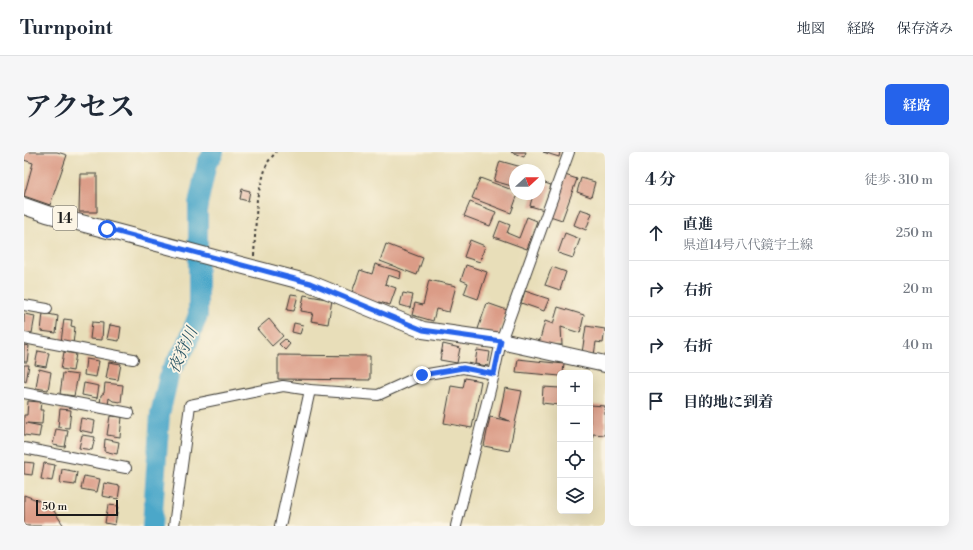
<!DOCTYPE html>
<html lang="ja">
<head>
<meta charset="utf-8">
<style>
  body { margin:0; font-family:"Libre Bodoni","Noto Serif JP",serif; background:#f6f6f7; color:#1f2937 }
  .controls { position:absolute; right:12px; bottom:12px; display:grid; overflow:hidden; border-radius:6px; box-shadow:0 4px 16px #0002 }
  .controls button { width:36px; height:36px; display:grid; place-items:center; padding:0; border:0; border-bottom:1px solid #e0e1e3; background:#fff; color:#1f2937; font:20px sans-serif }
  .compass { position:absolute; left:485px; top:12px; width:36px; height:36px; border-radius:50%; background:#fff; box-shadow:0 4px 16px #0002; rotate:69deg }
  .scale { position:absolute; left:12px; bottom:10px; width:82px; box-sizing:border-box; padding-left:4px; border:2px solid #1c1c1c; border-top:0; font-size:11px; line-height:14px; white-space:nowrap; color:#1c1c1c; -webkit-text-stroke:3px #fcf5e5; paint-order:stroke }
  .stop { position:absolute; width:12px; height:12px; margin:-9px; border:3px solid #2563eb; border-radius:50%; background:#fff }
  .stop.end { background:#2563eb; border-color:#fff; box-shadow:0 1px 4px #0008 }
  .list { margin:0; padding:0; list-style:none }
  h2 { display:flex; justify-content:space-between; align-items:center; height:52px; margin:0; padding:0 16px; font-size:17px }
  h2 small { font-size:13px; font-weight:400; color:#747a83 }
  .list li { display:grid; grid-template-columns:26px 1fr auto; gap:12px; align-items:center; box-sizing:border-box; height:56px; padding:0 16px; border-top:1px solid #e0e1e3 }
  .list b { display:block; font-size:15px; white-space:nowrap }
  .list p { margin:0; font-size:13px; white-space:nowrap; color:#747a83 }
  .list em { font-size:13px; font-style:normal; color:#747a83 }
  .icon { flex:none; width:22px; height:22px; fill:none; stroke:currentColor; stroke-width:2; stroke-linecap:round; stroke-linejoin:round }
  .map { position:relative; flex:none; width:581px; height:374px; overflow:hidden; border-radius:6px }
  header { display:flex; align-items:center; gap:24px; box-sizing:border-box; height:56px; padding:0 20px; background:#fff; border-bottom:1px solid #e0e1e3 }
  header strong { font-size:19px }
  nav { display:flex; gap:22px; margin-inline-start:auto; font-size:14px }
  .intro { display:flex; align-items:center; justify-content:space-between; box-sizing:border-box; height:96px; padding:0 24px }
  h1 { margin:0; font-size:28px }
  .button { padding:10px 18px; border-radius:6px; background:#2563eb; color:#fff; font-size:14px; font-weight:700 }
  main { display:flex; gap:24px; padding:0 24px }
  aside { flex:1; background:#fff; border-radius:6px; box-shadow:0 4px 16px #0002 }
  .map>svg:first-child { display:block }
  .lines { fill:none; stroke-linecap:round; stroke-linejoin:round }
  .river { stroke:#4ba7c9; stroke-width:20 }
  .building { fill:#db9c87 }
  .street-casing { stroke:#3b3934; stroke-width:12 }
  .primary-casing { stroke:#3b3934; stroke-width:18 }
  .path { stroke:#3b3934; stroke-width:2; stroke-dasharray:3 3; stroke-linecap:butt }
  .street { stroke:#fff; stroke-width:10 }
  .primary { stroke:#fff; stroke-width:16 }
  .route { stroke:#2563eb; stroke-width:5 }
  .labels { text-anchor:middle; stroke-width:3.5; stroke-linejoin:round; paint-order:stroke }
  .shield { fill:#fcf5e5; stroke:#5f5d58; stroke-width:1 }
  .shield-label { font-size:14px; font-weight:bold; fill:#1c1c1c }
  .water-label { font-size:16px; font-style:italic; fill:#315b6a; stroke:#fcf5e5 }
</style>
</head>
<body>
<header>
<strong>Turnpoint</strong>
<nav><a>地図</a><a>経路</a><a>保存済み</a></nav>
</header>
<div class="intro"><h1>アクセス</h1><a class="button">経路</a></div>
<main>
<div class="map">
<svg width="581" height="374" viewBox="0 0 581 374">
  <rect width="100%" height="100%" fill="#fcf5e5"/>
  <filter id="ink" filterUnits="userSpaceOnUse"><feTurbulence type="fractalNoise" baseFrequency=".025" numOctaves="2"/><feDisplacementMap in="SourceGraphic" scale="8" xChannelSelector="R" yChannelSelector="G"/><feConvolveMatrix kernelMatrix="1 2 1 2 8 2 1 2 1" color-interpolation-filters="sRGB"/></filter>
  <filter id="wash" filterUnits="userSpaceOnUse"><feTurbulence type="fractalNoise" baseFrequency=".012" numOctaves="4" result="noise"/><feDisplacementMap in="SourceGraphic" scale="16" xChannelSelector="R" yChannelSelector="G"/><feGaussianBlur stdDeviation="0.9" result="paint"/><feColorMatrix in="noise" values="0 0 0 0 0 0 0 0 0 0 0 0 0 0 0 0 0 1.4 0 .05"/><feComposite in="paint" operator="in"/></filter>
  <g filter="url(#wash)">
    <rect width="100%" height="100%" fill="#e8deb9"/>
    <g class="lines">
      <polyline class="river" points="128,374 136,262 146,220 163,192 174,163 174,52 183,11 190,0"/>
    </g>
    <g id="blocks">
      <g class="building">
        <polygon points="0,0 33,0 43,3 26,53 0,44 9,11 0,8"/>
        <polygon points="487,0 502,0 500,5"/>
        <polygon points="519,0 536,0 535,5"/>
        <polygon points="476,9 501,16 501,18 491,18 491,35 470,29"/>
        <polygon points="56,22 73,22 73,60 55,60"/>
        <polygon points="541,23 553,27 538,68 526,64"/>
        <polygon points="456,26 491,39 491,42 494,42 487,61 448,46"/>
        <polygon points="557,26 571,30 567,45 553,40"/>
        <polygon points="515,29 527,33 520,58 506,54 509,42 515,42"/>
        <polygon points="218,37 226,39 224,49 216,47"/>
        <polygon points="446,50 472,60 466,74 440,64"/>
        <polygon points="556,57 568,61 562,78 550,73"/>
        <polygon points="503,65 513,69 503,97 470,85 476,69 486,73 483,81 495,86"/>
        <polygon points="541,81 556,87 549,106 534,101"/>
        <polygon points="446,88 461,94 456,110 440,105"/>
        <polygon points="362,92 399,106 393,123 356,109"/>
        <polygon points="351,112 377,120 376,127 364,123 361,132 372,136 366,153 355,150 353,155 326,146 336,118 348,122"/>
        <polygon points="442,113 463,120 454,147 440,142 444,131 437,128"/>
        <polygon points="528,115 542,120 536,138 521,133"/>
        <polygon points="405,128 432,134 425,160 412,157 409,169 388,163 391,151 399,153"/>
        <polygon points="501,139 525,147 520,159 497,151"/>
        <polygon points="379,141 389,143 386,156 376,153"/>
        <polygon points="267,142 274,143 270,159 263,158"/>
        <polygon points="280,143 308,148 304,172 287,169 289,161 277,159"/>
        <polygon points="463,151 483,158 474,184 454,177"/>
        <polygon points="534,155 560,163 556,181 537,175 538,193 522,193 515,191 521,169 529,172"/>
        <polygon points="19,161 34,164 32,181 17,179"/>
        <polygon points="0,162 11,164 8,181 0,180"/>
        <polygon points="40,167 48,168 47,174 51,175 49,192 37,190"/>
        <polygon points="245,167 259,184 248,194 233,177"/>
        <polygon points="68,170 79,171 78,188 66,187"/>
        <polygon points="270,171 279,173 276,182 268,180"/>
        <polygon points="86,173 97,175 95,189 83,187"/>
        <polygon points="562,174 581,177 579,191 572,190 570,203 558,201"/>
        <polygon points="261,187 266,192 261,198 255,192"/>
        <polygon points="419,192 436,196 433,211 416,208"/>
        <polygon points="0,193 5,194 3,210 0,210"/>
        <polygon points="453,198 466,200 464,214 451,212"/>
        <polygon points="14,199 25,201 22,215 11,213"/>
        <polygon points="40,200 52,202 49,219 37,217"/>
        <polygon points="254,203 346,204 346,228 254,227"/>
        <polygon points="62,207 75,209 72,225 60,223"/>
        <polygon points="494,207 540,212 539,221 536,221 536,224 492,220"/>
        <polygon points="85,210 97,212 94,228 82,226"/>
        <polygon points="0,213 5,213 2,230 0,229"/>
        <polygon points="15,217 27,220 24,238 12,236"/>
        <polygon points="39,221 54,223 50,244 36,242"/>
        <polygon points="441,226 457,229 448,276 420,271 427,234 439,236"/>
        <polygon points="60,231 75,234 73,246 58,243"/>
        <polygon points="81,231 99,233 97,250 89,249 85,246 84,253 76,252 77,243 80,241"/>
        <polygon points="519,235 536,236 535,253 518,251"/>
        <polygon points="481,236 498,239 485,299 460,294 466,265 486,269 475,265"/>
        <polygon points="4,249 17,250 16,258 19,258 18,272 2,271 17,274 15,285 0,283 0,263 3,263"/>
        <polygon points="566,253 581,254 581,283 569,282 568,292 566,291"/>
        <polygon points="36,257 47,258 45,276 34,275"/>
        <polygon points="86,264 98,265 96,285 83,283"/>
        <polygon points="57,266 71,269 69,281 55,278"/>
        <polygon points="32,277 44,279 41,295 29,293"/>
        <polygon points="58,283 71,285 68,298 55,296"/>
        <polygon points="81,287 95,290 93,302 80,299"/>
        <polygon points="0,310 10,311 8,323 0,322"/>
        <polygon points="20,311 31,313 28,329 17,327"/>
        <polygon points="38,317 53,320 51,333 36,331"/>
        <polygon points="60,324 76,327 73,340 57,337"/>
        <polygon points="80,331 96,334 94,347 78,344"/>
        <polygon points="0,343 16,349 30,359 40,374 0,374"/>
        <polygon points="84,353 94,354 91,373 81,371"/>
      </g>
    </g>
  </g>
  <g filter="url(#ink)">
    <use href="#blocks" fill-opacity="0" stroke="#3b3934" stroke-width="1"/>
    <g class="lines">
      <g class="street-casing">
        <g id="street">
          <polyline points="0,153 23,157"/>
          <polyline points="0,186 109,207"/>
          <polyline points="0,241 105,261"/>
          <polyline points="0,296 102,316"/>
          <polyline points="150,374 166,253 259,234 286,238 354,243 398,223 439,216 470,222 477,189 545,0"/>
          <polyline points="256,374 286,238"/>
          <polyline points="432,374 470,222"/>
        </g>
      </g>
      <g class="primary-casing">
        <polyline id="primary" points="0,54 23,62 285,131 399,178 477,189 581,212"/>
      </g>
      <polyline class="path" points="230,104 233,46 243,11 252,0"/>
      <use href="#street" class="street"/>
      <use href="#primary" class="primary"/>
    </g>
  </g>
  <g class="lines" filter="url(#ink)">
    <polyline class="route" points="83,77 286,131 399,178 477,189 470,222 439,216 398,223"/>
  </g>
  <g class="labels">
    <rect class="shield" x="29" y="54" width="24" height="24" rx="3"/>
    <g class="shield-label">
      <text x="41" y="71">14</text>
    </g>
    <g class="water-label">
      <text transform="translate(158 198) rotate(-65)" y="6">夜狩川</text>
    </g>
  </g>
</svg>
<div class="controls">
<button>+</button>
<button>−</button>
<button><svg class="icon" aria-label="locate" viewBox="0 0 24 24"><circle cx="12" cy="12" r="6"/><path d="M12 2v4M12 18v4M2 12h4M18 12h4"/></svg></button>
<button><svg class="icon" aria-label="layers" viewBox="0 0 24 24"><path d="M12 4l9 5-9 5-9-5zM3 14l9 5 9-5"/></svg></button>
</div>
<svg class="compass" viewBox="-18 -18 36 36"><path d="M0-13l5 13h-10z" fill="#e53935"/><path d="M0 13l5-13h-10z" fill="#747a83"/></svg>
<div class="scale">50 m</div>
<div class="stop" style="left:83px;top:77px"></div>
<div class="stop end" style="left:398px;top:223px"></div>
</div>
<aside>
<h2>4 分<small>徒歩 · 310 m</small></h2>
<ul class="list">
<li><svg class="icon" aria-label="ahead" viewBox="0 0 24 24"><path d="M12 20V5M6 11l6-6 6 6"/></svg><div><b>直進</b><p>県道14号八代鏡宇土線</p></div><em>250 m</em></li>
<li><svg class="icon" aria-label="right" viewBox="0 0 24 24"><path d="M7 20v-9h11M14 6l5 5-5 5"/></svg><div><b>右折</b></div><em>20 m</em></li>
<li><svg class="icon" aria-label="right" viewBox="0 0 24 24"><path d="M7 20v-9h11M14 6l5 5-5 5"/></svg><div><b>右折</b></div><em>40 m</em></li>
<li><svg class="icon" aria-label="arrive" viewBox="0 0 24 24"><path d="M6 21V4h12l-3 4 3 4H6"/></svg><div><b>目的地に到着</b></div></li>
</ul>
</aside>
</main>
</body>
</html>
